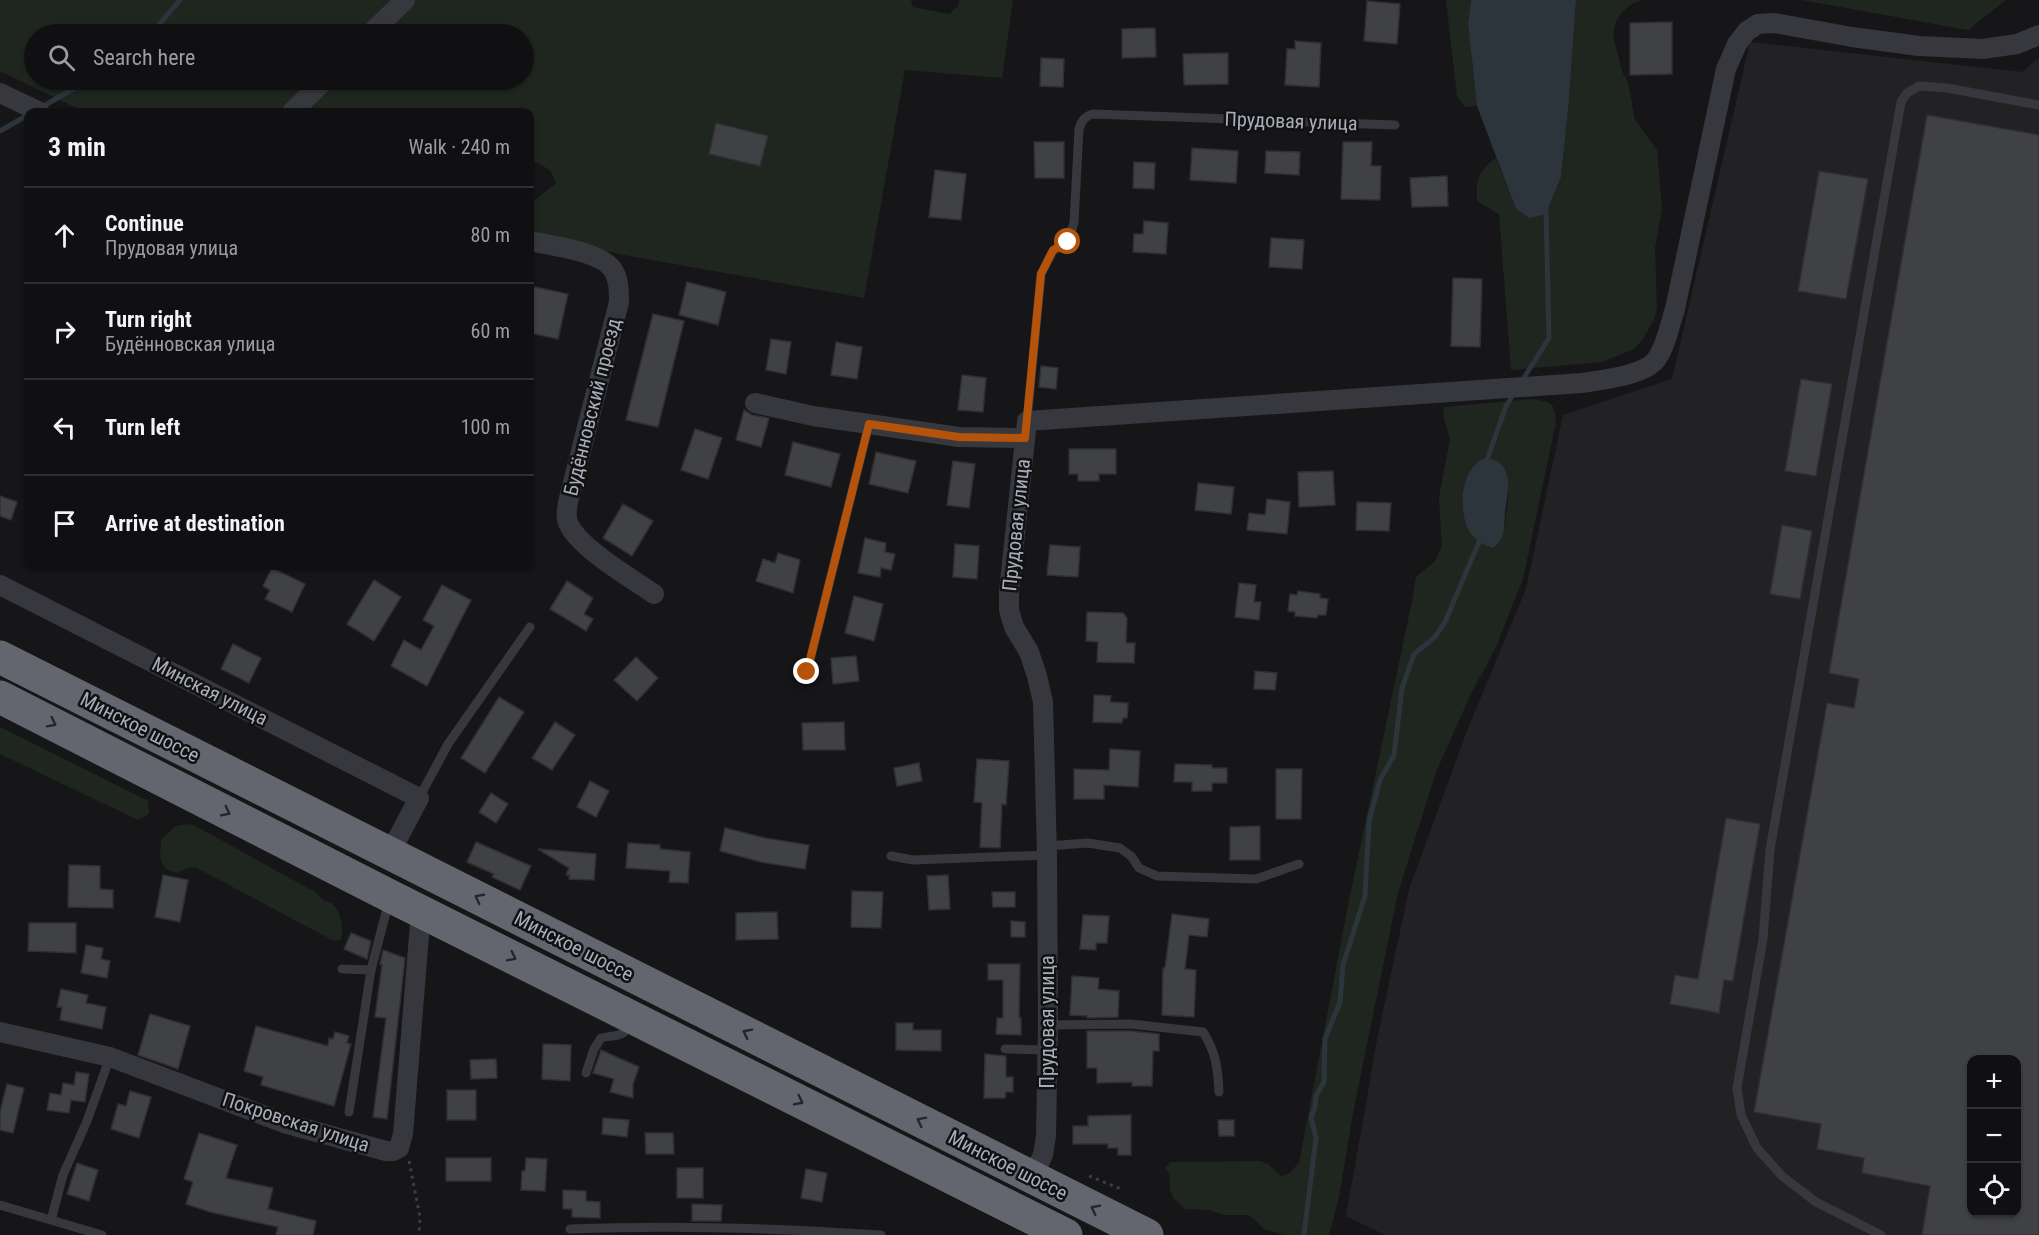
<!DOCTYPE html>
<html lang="en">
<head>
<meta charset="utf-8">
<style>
  body { margin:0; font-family:"Roboto Condensed",sans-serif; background:#19191b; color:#f1f3f6 }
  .controls { position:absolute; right:18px; bottom:18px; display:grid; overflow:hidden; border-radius:12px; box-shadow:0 2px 4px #0004 }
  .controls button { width:54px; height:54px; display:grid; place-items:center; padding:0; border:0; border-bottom:2px solid #303032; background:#101012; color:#f1f3f6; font:30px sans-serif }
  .stop { position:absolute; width:18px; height:18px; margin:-14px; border:4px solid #b45309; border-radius:50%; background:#fff }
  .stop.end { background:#b45309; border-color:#fff; box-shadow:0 2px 6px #0008 }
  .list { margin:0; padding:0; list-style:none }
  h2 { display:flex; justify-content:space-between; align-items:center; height:78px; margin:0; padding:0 24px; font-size:26px }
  h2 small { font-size:20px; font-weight:400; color:#9c9d9f }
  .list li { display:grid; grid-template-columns:39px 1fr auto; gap:18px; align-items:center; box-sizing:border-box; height:96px; padding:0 24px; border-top:2px solid #303032 }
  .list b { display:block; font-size:22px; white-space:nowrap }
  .list p { margin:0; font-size:20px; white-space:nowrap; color:#9c9d9f }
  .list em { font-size:20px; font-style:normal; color:#9c9d9f }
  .icon { flex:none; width:33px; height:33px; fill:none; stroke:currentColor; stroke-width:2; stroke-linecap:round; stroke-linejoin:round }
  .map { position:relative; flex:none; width:2039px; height:1235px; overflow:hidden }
  .search { position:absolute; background:#101012; box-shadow:0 2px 4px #0004; left:24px; top:24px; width:510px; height:66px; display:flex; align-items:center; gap:15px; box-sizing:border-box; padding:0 21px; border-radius:33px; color:#9c9d9f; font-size:22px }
  .panel { position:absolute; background:#101012; box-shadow:0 2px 4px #0004; left:24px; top:108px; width:510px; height:462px; border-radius:12px }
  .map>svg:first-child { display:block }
  .built { fill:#222225; fill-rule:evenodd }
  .green { fill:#1e261f; fill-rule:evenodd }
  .water { fill:#2c353c }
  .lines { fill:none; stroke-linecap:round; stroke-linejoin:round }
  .stream { stroke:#2c353c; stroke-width:5 }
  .building { fill:#404145; stroke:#303034; stroke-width:1.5; fill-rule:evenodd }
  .path { stroke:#3d3f44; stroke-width:3; stroke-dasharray:3 4.5; stroke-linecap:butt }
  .lane { stroke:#37383d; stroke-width:9 }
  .street { stroke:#37383d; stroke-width:20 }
  .highway { stroke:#63666e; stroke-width:33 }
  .oneway { stroke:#26262a }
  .route { stroke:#b45309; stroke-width:8 }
  .labels { text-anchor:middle; stroke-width:5; stroke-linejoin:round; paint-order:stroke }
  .street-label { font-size:20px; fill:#a8adb8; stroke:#111113 }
</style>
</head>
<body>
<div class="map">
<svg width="2039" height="1235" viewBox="0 0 2039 1235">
  <rect width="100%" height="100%" fill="#161618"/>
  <path class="built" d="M1750 42 2022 72 2039 58V1235H1385L1346 1216 1378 1035 1409 889 1468 728 1526 589 1563 415 1672 379ZM1972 1060H2016V1212H1972Z"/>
  <g class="green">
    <path d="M0 0H911L913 7 949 14 958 6 960 0H1013L1002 78 905 70 864 298 618 254 530 232V204L556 183 550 170 530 159V112H304L293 105 280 108 275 112H85L0 71ZM34 34H524V80H34Z"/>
    <polygon points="1446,0 1471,0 1468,23 1477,106 1465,107 1457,97"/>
    <path d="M1576 0H1642L1632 4 1623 11 1616 21 1613 35 1622 71 1628 82 1635 120 1657 150 1662 209 1655 248 1657 308 1654 320 1642 340 1634 349 1602 362 1511 370 1499 214 1477 201C1475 181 1479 169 1496 158L1516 209 1546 214 1561 177 1569 100Z"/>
    <polygon points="1802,0 2006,0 1968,30"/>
    <path d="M1532 399C1550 402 1555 401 1556 422L1523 579 1496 647 1470 696 1436 772 1398 893 1354 1108 1339 1197 1329 1235H1284L1264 1229 1253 1218 1247 1215H1224L1209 1210 1185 1209 1173 1198 1170 1190 1169 1174 1165 1168 1170 1162 1260 1161 1268 1164 1281 1176 1288 1174 1299 1163 1348 905 1412 601 1416 577 1435 561 1442 546 1439 497 1450 439 1443 415 1444 407ZM1486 458C1520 462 1505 506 1505 529L1465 523 1463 499 1465 483Z"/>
    <polygon points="0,727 148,801 149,814 138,820 0,754"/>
    <path d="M187 824 194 825 315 892 324 901 330 902C340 909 346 930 340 940L334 941 195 867 188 868 177 873 165 869 160 857 161 839 176 826Z"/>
  </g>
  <g class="water">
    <polygon points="1471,0 1576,0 1569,100 1561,177 1546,214 1530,218 1516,209 1477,106 1468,23"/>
    <path d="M1486 458C1517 462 1507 493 1505 513 1504 528 1506 538 1493 548 1483 545 1473 539 1468 529 1458 509 1461 465 1486 458Z"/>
  </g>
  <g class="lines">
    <g class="stream">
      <polyline points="151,34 180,0"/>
      <polyline points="42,107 88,80"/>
      <polyline points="0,131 28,115"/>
      <polyline points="1522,381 1549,338 1546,210"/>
      <polyline points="1486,463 1506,406 1515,392"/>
      <polyline points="1304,1235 1316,1138 1311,1117 1315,1107 1316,1096 1324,1082 1325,1039 1340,1002 1343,965 1365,896 1369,821 1380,780 1394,755 1402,688 1414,654 1435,637 1445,622 1479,542 1480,535"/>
    </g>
  </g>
  <g class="building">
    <polygon points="1367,1 1400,4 1397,44 1364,41"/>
    <polygon points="1672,22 1672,74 1630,75 1630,23"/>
    <polygon points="1155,28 1156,57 1122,58 1122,29"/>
    <polygon points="1295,41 1321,43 1319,87 1285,85 1287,49 1295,49"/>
    <polygon points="1228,53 1228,84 1184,85 1183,54"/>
    <polygon points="1041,58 1064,59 1063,87 1040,86"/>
    <path d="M1927 115 2039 135V1235H1922L1930 1186 1862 1173 1864 1158 1817 1149 1821 1124 1754 1112 1827 703 1854 708 1859 679 1829 673ZM1971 1059H2016V1212H1971Z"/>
    <polygon points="716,123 768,136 760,166 709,154"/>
    <polygon points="1034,142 1064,142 1064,178 1035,178"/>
    <polygon points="1343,142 1372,142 1371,166 1381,166 1380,200 1341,199"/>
    <polygon points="1192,148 1238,151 1236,183 1190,180"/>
    <polygon points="1266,151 1300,152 1299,175 1265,173"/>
    <polygon points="1134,162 1155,163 1154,189 1133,188"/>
    <polygon points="935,170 966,174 961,220 929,217"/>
    <polygon points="1819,171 1868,179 1846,299 1798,291"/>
    <polygon points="1447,176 1448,206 1412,207 1410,178"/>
    <polygon points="1144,221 1168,223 1166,254 1133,252 1134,234 1143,234"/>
    <polygon points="1271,238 1304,240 1302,269 1269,267"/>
    <polygon points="1453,278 1482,279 1480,347 1451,346"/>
    <polygon points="687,282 726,292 718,325 679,315"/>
    <polygon points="530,286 568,294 558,339 530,333"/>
    <polygon points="653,314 684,321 658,427 626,420"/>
    <polygon points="771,339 791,342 786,374 766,370"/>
    <polygon points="836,342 862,347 857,379 831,375"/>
    <polygon points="1041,366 1058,368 1056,389 1039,387"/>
    <polygon points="962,375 986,378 983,412 958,410"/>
    <polygon points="1801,379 1832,384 1816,476 1785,471"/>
    <polygon points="744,410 752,415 769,418 761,447 736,440"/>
    <polygon points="695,429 722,438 708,479 681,470"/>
    <polygon points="793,442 840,454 831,487 785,475"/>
    <polygon points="1069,449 1116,449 1116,474 1099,474 1099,481 1078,481 1078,474 1069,474"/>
    <polygon points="876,452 916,461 908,493 869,484"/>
    <polygon points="953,461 975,464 969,508 947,505"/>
    <polygon points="1333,471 1335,505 1299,507 1298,472"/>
    <polygon points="1198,483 1234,487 1231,514 1195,510"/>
    <polygon points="0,496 17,502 11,520 0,516"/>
    <polygon points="1267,499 1290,502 1287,534 1247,530 1249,513 1265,515"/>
    <polygon points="1357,502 1391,503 1389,531 1356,530"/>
    <polygon points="623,504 653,521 632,556 603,538"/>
    <polygon points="1782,525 1812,531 1800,599 1770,594"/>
    <polygon points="865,538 886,543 885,552 895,554 891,570 881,568 880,577 858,573"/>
    <polygon points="955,544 979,546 977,579 953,577"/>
    <polygon points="1050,545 1080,547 1078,577 1047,575"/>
    <polygon points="778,553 800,560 793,593 756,581 763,559 775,563"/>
    <polygon points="272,568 305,584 292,612 265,599 270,590 263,586"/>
    <polygon points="374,580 401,597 374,641 347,624"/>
    <polygon points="567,581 593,598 584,614 593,619 586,631 550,609"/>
    <polygon points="1239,583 1256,585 1254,602 1261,602 1259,620 1235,617"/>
    <polygon points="442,585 471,600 427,686 391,666 404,640 421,650 434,626 423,620"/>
    <polygon points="1298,591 1320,594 1320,598 1328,599 1326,615 1318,615 1317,618 1295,616 1295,612 1288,611 1290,594 1297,595"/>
    <polygon points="854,596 883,604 874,641 845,633"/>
    <polygon points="1087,612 1123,613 1127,618 1126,643 1135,643 1134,663 1097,662 1098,642 1086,641"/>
    <polygon points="233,644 261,658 249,683 221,669"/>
    <polygon points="856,656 859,681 833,684 831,658"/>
    <polygon points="636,657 658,678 637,701 614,680"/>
    <polygon points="1255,671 1277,673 1275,690 1254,689"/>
    <polygon points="1094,695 1111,696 1110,702 1128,703 1127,718 1123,718 1122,723 1093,722"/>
    <polygon points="499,697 524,712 485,773 461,758"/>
    <polygon points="555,722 575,735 552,770 532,758"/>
    <polygon points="844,722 845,750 803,750 802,723"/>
    <polygon points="1110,749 1140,751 1138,787 1104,785 1104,799 1074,799 1074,769 1109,770"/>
    <polygon points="977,759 1009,761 1006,805 1002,804 1000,848 980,847 982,803 974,802"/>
    <polygon points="919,763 922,781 897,786 894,768"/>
    <polygon points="1175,764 1212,765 1212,768 1227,768 1227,783 1212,783 1212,791 1192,791 1192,782 1174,782"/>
    <polygon points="1276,769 1302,769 1301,819 1276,819"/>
    <polygon points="590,781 609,791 596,817 577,807"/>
    <polygon points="491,793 508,804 496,823 479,812"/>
    <polygon points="1726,818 1760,824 1733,981 1724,980 1719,1013 1670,1004 1675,975 1698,979"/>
    <polygon points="1260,826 1260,860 1230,860 1230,827"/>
    <polygon points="725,828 765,838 809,845 805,869 761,862 720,851"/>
    <polygon points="476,842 531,866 520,890 492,877 494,874 467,862"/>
    <polygon points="628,843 660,845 660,849 690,852 688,883 669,882 670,871 626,868"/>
    <polygon points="538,849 596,854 594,880 569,879 570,875 566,875 569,868"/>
    <polygon points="69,865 100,866 100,889 113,890 113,908 68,907"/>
    <polygon points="163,875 188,880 180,922 155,917"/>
    <polygon points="948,875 950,909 929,910 927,876"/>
    <polygon points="852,891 883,892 881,928 851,927"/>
    <polygon points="992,892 1015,892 1015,907 993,907"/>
    <polygon points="777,912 778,939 736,940 736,913"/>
    <polygon points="1172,914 1209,919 1207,937 1189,935 1185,969 1196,970 1194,1017 1162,1015 1163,968 1165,968"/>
    <polygon points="1083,915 1109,916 1107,943 1096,943 1096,950 1080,949"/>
    <polygon points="1011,921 1025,922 1025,937 1011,937"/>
    <polygon points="29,923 76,923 76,953 28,951"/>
    <polygon points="351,933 371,941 367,959 344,949"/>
    <polygon points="86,945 103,948 101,959 110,961 107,978 81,973"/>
    <polygon points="383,950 405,958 387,1119 373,1117 386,1018 375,1017 382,965 380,964"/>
    <polygon points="988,964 1020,964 1019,1018 1021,1018 1021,1035 996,1034 997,1018 1003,1018 1003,980 988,980"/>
    <polygon points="1072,976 1099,978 1098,989 1119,991 1118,1017 1087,1018 1087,1016 1070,1015"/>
    <polygon points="61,989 88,995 86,1003 106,1007 102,1029 60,1020 62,1007 57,1007"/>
    <polygon points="150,1014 190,1026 178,1069 138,1055"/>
    <polygon points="896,1023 913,1023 913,1030 941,1030 941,1051 896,1050"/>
    <polygon points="256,1026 328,1046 329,1038 333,1039 335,1032 349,1036 347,1043 351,1044 334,1106 261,1085 263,1077 244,1071"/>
    <polygon points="1087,1031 1131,1031 1159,1034 1159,1051 1153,1051 1152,1086 1132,1086 1132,1082 1097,1083 1097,1068 1087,1068"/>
    <polygon points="543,1044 571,1045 570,1081 542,1079"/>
    <polygon points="601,1050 639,1067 633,1084 633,1098 610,1092 614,1079 593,1073"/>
    <polygon points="985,1054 1006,1056 1006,1077 1013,1077 1013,1092 1006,1092 1005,1098 984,1098"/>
    <polygon points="496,1059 497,1078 471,1079 470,1060"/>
    <polygon points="76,1072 89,1074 85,1102 71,1100 69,1113 47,1110 50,1093 61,1095 63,1083 74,1085"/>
    <polygon points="7,1084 24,1088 13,1133 0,1130 0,1112"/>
    <rect x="447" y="1090" width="29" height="30"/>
    <polygon points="130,1091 151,1097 139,1138 111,1129 118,1104 126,1106"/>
    <polygon points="1131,1115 1131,1155 1118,1155 1118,1148 1108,1148 1108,1144 1073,1144 1073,1126 1088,1126 1088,1116"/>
    <polygon points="603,1118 629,1120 627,1137 602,1134"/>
    <polygon points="1218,1120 1234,1120 1234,1136 1219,1136"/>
    <polygon points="199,1133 237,1145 226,1178 273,1188 268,1209 316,1221 313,1235 276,1235 278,1227 210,1212 186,1204 193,1182 184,1179"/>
    <polygon points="645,1133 673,1133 674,1154 646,1154"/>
    <rect x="446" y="1158" width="45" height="23"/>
    <polygon points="526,1158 547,1159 545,1191 521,1190 522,1171 525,1171"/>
    <polygon points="77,1163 98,1170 89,1201 67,1194"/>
    <rect x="677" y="1168" width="26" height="30"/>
    <polygon points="806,1169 827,1173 822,1202 801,1198"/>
    <polygon points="563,1190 586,1191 586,1201 600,1202 600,1218 572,1217 572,1209 563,1209"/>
    <polygon points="692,1204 722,1205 721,1221 692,1221"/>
  </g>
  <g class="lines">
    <g class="path">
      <polyline points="409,1161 420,1217 419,1235"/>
      <polyline points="1089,1176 1121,1189"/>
    </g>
    <g class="lane">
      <path d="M1027 421 1041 274 1053 251 1068 241 1074 223 1079 129C1082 120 1085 116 1093 114L1395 125"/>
      <polyline points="807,672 869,424"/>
      <polyline points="419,798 448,744 530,627"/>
      <polyline points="1046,846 1088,843 1120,848 1132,857 1139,868 1157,876 1256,879 1299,864"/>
      <polyline points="891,856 913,860 1047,855"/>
      <polyline points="342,969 371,970"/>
      <path d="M1048 1025 1131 1024 1203 1032C1216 1052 1218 1069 1219 1092"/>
      <polyline points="1005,1049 1047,1050"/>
      <path d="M586 1073 594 1049 601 1038C617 1034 623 1039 631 1022"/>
      <polyline points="349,1112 371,970 389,901"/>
      <polyline points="0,1205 102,1235"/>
      <polyline points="51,1220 63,1175 87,1121 110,1057"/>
      <path d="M570 1229C674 1225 777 1228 881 1235"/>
      <polyline points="1881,1235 1816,1202 1782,1176 1757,1148 1741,1115 1737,1088 1763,939 1770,850 1901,102 1907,93 1919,86 1947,88 2039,105"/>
    </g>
    <g class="street">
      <polyline points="370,34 405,0"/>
      <polyline points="0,93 40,112"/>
      <polyline points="292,112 325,80"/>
      <path d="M530 241C551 246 601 251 613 270 619 279 619 291 619 302L568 502C567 510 565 518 569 525 581 549 631 578 654 594"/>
      <polyline points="755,403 813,416 959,437 1025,438"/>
      <polyline points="0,585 419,798 390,853"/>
      <polyline points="0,1032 110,1057 284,1123 386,1151 393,1151 399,1148 403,1134 421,911"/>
      <path d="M1032 1177 1043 1155 1046 1136 1048 1025 1047 855 1043 702 1037 676 1029 652 1014 627 1009 610V591L1027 421 1582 383C1601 380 1640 376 1654 362 1665 351 1670 324 1675 309L1726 69 1737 44 1747 31 1758 24 1775 23 1852 37 1919 46 1983 49 2017 44 2039 35"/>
    </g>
    <g class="highway">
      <polyline points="0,657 1147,1235"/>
      <polyline points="0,697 390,896 1066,1235"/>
    </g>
  </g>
  <defs><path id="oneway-chevron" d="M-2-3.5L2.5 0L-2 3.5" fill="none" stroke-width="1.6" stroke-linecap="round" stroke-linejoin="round" transform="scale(1.5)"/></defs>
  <g class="oneway">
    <use href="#oneway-chevron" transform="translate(52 723) rotate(27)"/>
    <use href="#oneway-chevron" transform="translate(226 812) rotate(27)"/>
    <use href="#oneway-chevron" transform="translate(479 898) rotate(-153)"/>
    <use href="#oneway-chevron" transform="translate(512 957) rotate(27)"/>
    <use href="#oneway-chevron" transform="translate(747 1033) rotate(-153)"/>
    <use href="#oneway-chevron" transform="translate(799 1101) rotate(27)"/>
    <use href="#oneway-chevron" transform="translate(921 1121) rotate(-153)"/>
    <use href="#oneway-chevron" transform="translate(1095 1209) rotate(-153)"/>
  </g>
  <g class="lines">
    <polyline class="route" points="807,672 869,424 959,437 1025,438 1041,274 1053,250 1068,242"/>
  </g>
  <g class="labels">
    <g class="street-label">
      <text transform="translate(1291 121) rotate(2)" y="7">Прудовая улица</text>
      <text transform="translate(592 407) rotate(-76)" y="7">Будённовский проезд</text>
      <text transform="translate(1016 525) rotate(-84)" y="7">Прудовая улица</text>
      <text transform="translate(210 691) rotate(27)" y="7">Минская улица</text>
      <text transform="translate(140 727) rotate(27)" y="7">Минское шоссе</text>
      <text transform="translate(574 946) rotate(27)" y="7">Минское шоссе</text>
      <text transform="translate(1047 1022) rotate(-90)" y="7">Прудовая улица</text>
      <text transform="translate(296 1122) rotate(18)" y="7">Покровская улица</text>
      <text transform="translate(1008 1165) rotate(27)" y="7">Минское шоссе</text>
    </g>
  </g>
</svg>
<div class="controls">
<button>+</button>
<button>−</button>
<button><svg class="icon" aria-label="locate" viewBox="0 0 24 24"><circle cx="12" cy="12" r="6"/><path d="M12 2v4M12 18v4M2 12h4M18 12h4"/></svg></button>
</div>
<div class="stop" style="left:1068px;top:242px"></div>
<div class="stop end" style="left:807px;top:672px"></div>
<div class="search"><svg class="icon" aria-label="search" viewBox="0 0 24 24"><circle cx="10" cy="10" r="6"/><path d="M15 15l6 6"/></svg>Search here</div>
<section class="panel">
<h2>3 min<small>Walk · 240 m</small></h2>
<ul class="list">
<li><svg class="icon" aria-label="ahead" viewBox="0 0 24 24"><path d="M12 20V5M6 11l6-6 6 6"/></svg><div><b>Continue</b><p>Прудовая улица</p></div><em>80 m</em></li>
<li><svg class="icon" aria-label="right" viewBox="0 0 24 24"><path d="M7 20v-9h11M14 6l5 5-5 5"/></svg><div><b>Turn right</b><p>Будённовская улица</p></div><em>60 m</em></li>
<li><svg class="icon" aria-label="left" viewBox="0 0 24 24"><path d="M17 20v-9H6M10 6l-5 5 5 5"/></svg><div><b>Turn left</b></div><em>100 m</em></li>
<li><svg class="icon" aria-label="arrive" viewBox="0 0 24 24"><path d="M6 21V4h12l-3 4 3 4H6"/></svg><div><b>Arrive at destination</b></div></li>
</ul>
</section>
</div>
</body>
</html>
